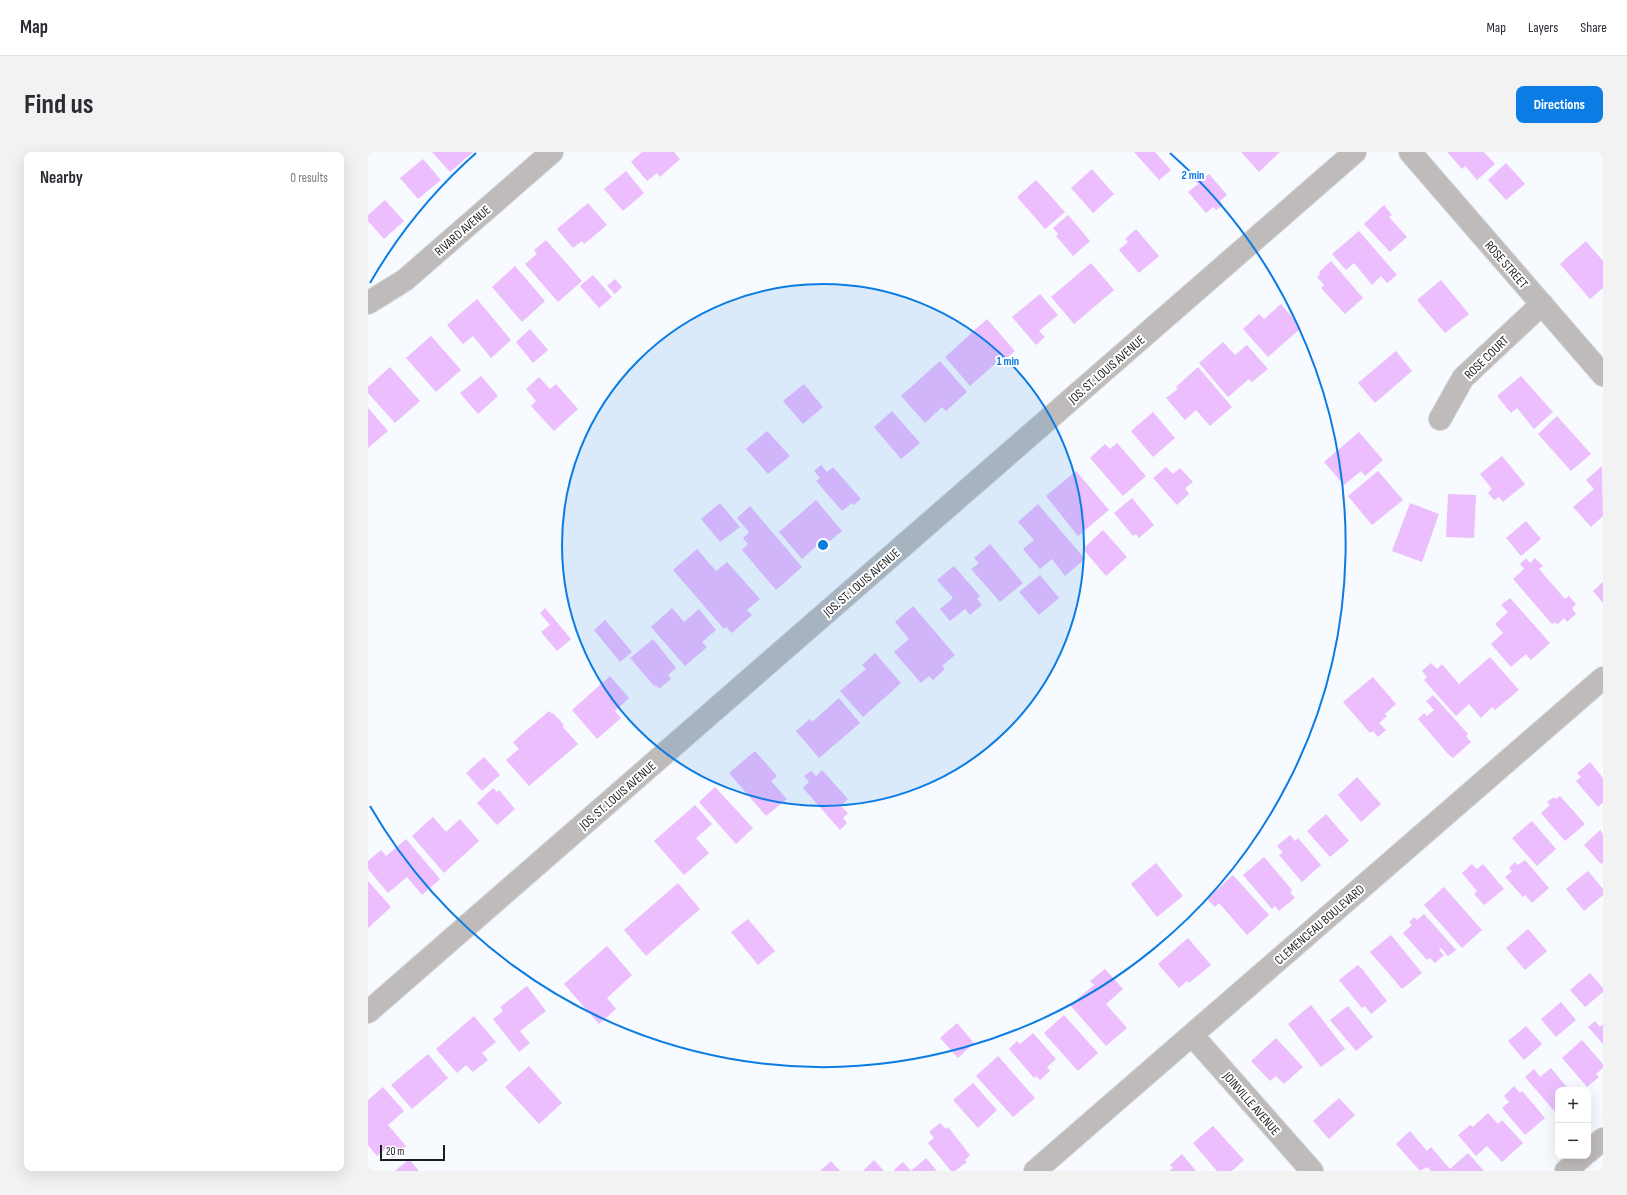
<!DOCTYPE html>
<html lang="en">
<head>
<meta charset="utf-8">
<style>
  body { margin:0; font-family:"Sofia Sans Condensed",sans-serif; background:#f2f2f3; color:#2b2b33 }
  .controls { position:absolute; right:12px; bottom:12px; display:grid; overflow:hidden; border-radius:8px; box-shadow:0 4px 16px #0002 }
  .controls button { width:36px; height:36px; display:grid; place-items:center; padding:0; border:0; border-bottom:1px solid #e1e1e2; background:#fff; color:#2b2b33; font:20px sans-serif }
  .scale { position:absolute; left:12px; bottom:10px; width:65px; box-sizing:border-box; padding-left:4px; border:2px solid #1c1d1f; border-top:0; font-size:11px; line-height:14px; white-space:nowrap; color:#1c1d1f; -webkit-text-stroke:3px #fff; paint-order:stroke }
  .list { margin:0; padding:0; list-style:none }
  h2 { display:flex; justify-content:space-between; align-items:center; height:52px; margin:0; padding:0 16px; font-size:17px }
  h2 small { font-size:13px; font-weight:400; color:#7c7c81 }
  .map { position:relative; flex:none; width:1235px; height:1019px; overflow:hidden; border-radius:8px }
  header { display:flex; align-items:center; gap:24px; box-sizing:border-box; height:56px; padding:0 20px; background:#fff; border-bottom:1px solid #e1e1e2 }
  header strong { font-size:19px }
  nav { display:flex; gap:22px; margin-inline-start:auto; font-size:14px }
  .intro { display:flex; align-items:center; justify-content:space-between; box-sizing:border-box; height:96px; padding:0 24px }
  h1 { margin:0; font-size:28px }
  .button { padding:10px 18px; border-radius:8px; background:#0a7ce3; color:#fff; font-size:14px; font-weight:700 }
  main { display:flex; gap:24px; padding:0 24px }
  aside { flex:1; background:#fff; border-radius:8px; box-shadow:0 4px 16px #0002 }
  .map>svg:first-child { display:block }
  .building { fill:#ecbefe }
  .lines { fill:none; stroke-linecap:round; stroke-linejoin:round }
  .minor-casing { stroke:#d4d7da; stroke-width:24 }
  .minor { stroke:#bebbba; stroke-width:22 }
  .ring { fill:none; stroke:#0a7ce3; stroke-width:2 }
  .labels { text-anchor:middle; stroke-width:4; stroke-linejoin:round; paint-order:stroke }
  .street-label { font-size:13px; fill:#1c1d1f; stroke:#fff }
  .centre { fill:#0a7ce3; stroke:#fff; stroke-width:2 }
  .ring-label { font-size:12px; text-anchor:middle; font-weight:bold; fill:#0a7ce3; stroke:#fff; stroke-width:4; stroke-linejoin:round; paint-order:stroke }
</style>
</head>
<body>
<header>
<strong>Map</strong>
<nav><a>Map</a><a>Layers</a><a>Share</a></nav>
</header>
<div class="intro"><h1>Find us</h1><a class="button">Directions</a></div>
<main>
<aside>
<h2>Nearby<small>0 results</small></h2>
<ul class="list">
</ul>
</aside>
<div class="map">
<svg width="1235" height="1019" viewBox="0 0 1235 1019">
  <rect width="100%" height="100%" fill="#f7fafe"/>
  <g class="building">
    <polygon points="64,0 105,0 82,20"/>
    <polygon points="274,0 306,0 312,7 292,25 289,21 279,29 263,10"/>
    <polygon points="766,0 787,0 803,18 791,28"/>
    <polygon points="873,0 912,0 891,20"/>
    <polygon points="1079,0 1116,0 1127,12 1109,28 1097,14 1094,17"/>
    <polygon points="55,7 73,28 50,47 32,26"/>
    <polygon points="1138,11 1157,32 1138,48 1120,28"/>
    <polygon points="724,17 746,42 725,61 703,36"/>
    <polygon points="258,19 276,41 255,59 236,37"/>
    <polygon points="833,20 837,25 841,22 859,43 852,49 855,53 848,58 845,55 838,61 820,40 830,32 826,27"/>
    <polygon points="668,28 697,60 677,77 649,45"/>
    <polygon points="17,48 36,69 16,87 0,69 0,63"/>
    <polygon points="220,51 239,73 216,92 214,89 205,96 189,77"/>
    <polygon points="1016,53 1024,63 1021,65 1039,85 1022,100 996,72"/>
    <polygon points="700,63 722,89 705,104 688,84 690,82 685,76"/>
    <polygon points="768,77 791,104 771,121 751,98 760,90 757,87"/>
    <polygon points="991,79 1029,123 1019,131 1013,124 1004,133 986,111 978,118 964,102"/>
    <polygon points="178,88 214,129 190,150 157,112 169,102 166,98"/>
    <polygon points="1218,89 1235,109 1235,136 1222,147 1192,112"/>
    <polygon points="963,109 995,146 977,162 953,136 956,133 949,125 952,122 951,120"/>
    <polygon points="723,111 746,138 706,172 683,145"/>
    <polygon points="147,114 177,149 154,170 124,135"/>
    <polygon points="225,123 244,145 231,156 212,134"/>
    <polygon points="247,127 254,135 247,142 239,134"/>
    <polygon points="1073,128 1101,162 1077,181 1049,148"/>
    <polygon points="672,142 690,163 671,179 677,185 668,193 644,165"/>
    <polygon points="109,147 143,188 123,206 105,184 95,192 79,173"/>
    <polygon points="913,152 933,176 900,205 875,177 891,162 896,167"/>
    <polygon points="619,167 647,199 630,214 628,211 602,234 577,205"/>
    <polygon points="162,177 180,198 165,211 148,190"/>
    <polygon points="63,184 93,218 68,240 38,206"/>
    <polygon points="855,190 867,203 879,193 900,217 884,230 881,227 860,245 831,211"/>
    <polygon points="1028,199 1044,219 1007,251 990,231"/>
    <polygon points="572,209 599,240 578,259 574,255 557,271 533,244"/>
    <polygon points="22,215 52,249 27,271 0,241 0,235"/>
    <polygon points="830,215 864,255 842,274 828,258 817,268 798,246 810,237 808,235"/>
    <polygon points="113,224 130,244 110,262 92,241"/>
    <polygon points="1153,224 1185,260 1166,277 1149,256 1143,261 1129,244"/>
    <polygon points="171,225 182,237 188,232 210,257 186,279 163,254 168,249 158,237"/>
    <polygon points="436,232 455,255 435,272 415,249"/>
    <polygon points="0,256 20,279 0,296"/>
    <polygon points="524,259 552,291 533,307 506,275"/>
    <polygon points="785,260 807,286 785,305 763,279"/>
    <polygon points="1189,264 1223,302 1203,319 1170,282"/>
    <polygon points="399,279 422,304 400,322 378,297"/>
    <polygon points="991,280 1015,308 997,324 993,319 976,333 956,310"/>
    <polygon points="749,291 778,324 755,344 722,306 737,292 742,297"/>
    <polygon points="1134,304 1157,332 1135,350 1131,345 1126,348 1120,341 1124,337 1112,322"/>
    <polygon points="453,313 459,320 465,315 493,347 486,353 484,351 474,359 448,329 452,326 446,319"/>
    <polygon points="1234,314 1235,364 1223,375 1205,355 1226,337 1218,328"/>
    <polygon points="798,315 805,322 812,316 825,330 817,336 821,342 809,353 785,326"/>
    <polygon points="708,319 741,358 710,384 678,344"/>
    <polygon points="1010,319 1035,348 1004,373 980,344"/>
    <polygon points="1080,342 1108,343 1106,386 1078,385"/>
    <polygon points="764,346 786,373 771,386 768,382 765,384 746,361"/>
    <polygon points="448,348 474,379 457,393 454,389 434,407 411,380"/>
    <polygon points="352,351 372,375 352,390 333,367"/>
    <polygon points="1042,351 1071,362 1054,410 1024,399"/>
    <polygon points="670,352 717,407 697,424 684,407 672,417 655,397 666,388 650,370"/>
    <polygon points="382,354 434,415 408,438 374,398 380,392 375,386 381,380 369,366"/>
    <polygon points="1158,369 1173,387 1153,404 1138,386"/>
    <polygon points="735,378 759,405 738,424 715,397"/>
    <polygon points="622,392 655,431 632,450 603,417 611,411 606,406"/>
    <polygon points="329,397 348,419 359,410 392,447 379,458 384,463 364,481 358,475 356,477 305,418"/>
    <polygon points="1158,406 1162,411 1167,406 1175,414 1171,417 1197,447 1201,444 1208,452 1204,456 1208,462 1199,470 1196,466 1189,473 1187,470 1184,472 1145,427 1156,417 1152,412"/>
    <polygon points="586,414 612,444 609,447 614,453 602,463 597,457 582,469 572,457 585,446 569,428"/>
    <polygon points="672,423 691,446 671,463 651,440"/>
    <polygon points="1235,430 1235,451 1225,439"/>
    <polygon points="1142,446 1182,491 1163,508 1158,502 1143,515 1123,492 1135,481 1127,472 1140,460 1133,453"/>
    <polygon points="545,454 587,503 574,514 577,517 565,528 561,524 553,531 526,500 541,487 527,470"/>
    <polygon points="177,456 203,487 189,499 173,480 182,473 172,461"/>
    <polygon points="304,456 316,470 331,457 348,478 334,490 339,495 317,514 283,475"/>
    <polygon points="237,468 264,500 252,510 226,478"/>
    <polygon points="285,487 308,516 300,523 303,527 291,537 288,533 286,534 262,506"/>
    <polygon points="507,501 533,531 495,565 472,539 498,517 494,513"/>
    <polygon points="1122,505 1151,538 1127,558 1124,555 1113,566 1101,552 1088,564 1056,528 1059,525 1054,519 1063,511 1069,517 1074,512 1091,532"/>
    <polygon points="242,524 261,546 247,559 253,566 229,587 204,558"/>
    <polygon points="1005,525 1028,552 1017,562 1019,564 1011,571 1018,578 1010,585 1005,579 1002,581 975,550"/>
    <polygon points="1065,543 1100,582 1098,584 1103,590 1085,606 1080,602 1050,567 1056,561 1059,564 1066,558 1058,549"/>
    <polygon points="471,546 492,571 451,606 428,579 442,567 444,570"/>
    <polygon points="181,559 184,562 185,561 196,573 194,574 210,592 161,634 138,608 151,597 145,590"/>
    <polygon points="387,599 409,624 403,629 419,647 398,664 361,621"/>
    <polygon points="116,605 132,623 114,639 98,621"/>
    <polygon points="1222,610 1235,626 1235,650 1230,655 1208,629 1213,625 1209,621"/>
    <polygon points="454,618 480,647 473,654 480,661 475,666 479,671 472,678 435,636 441,630 436,624 443,619 448,624"/>
    <polygon points="989,625 1013,652 993,670 970,643"/>
    <polygon points="347,635 385,676 368,692 331,650"/>
    <polygon points="125,636 129,640 131,638 147,657 129,673 109,651"/>
    <polygon points="1192,644 1217,672 1197,689 1173,661 1182,653 1179,650 1186,645 1188,647"/>
    <polygon points="327,653 344,672 328,686 341,701 316,723 286,689"/>
    <polygon points="958,662 981,689 962,705 939,679"/>
    <polygon points="65,665 78,680 92,667 111,689 76,721 44,684"/>
    <polygon points="1164,669 1188,697 1169,714 1144,686"/>
    <polygon points="1232,678 1235,682 1235,711 1233,712 1216,693"/>
    <polygon points="922,683 927,689 930,686 953,713 934,730 911,703 915,700 909,694"/>
    <polygon points="38,687 72,727 54,743 39,725 20,741 0,717 0,709 13,698 18,704"/>
    <polygon points="896,705 924,738 922,740 927,746 911,759 907,754 904,757 875,723"/>
    <polygon points="1157,708 1181,736 1164,751 1157,743 1155,745 1137,725 1144,719 1141,716 1147,710 1150,713"/>
    <polygon points="788,711 815,744 789,765 763,732"/>
    <polygon points="1104,712 1109,717 1115,712 1136,737 1116,753 1106,742 1109,739 1094,721"/>
    <polygon points="1220,719 1235,737 1235,743 1216,759 1198,737"/>
    <polygon points="865,723 901,763 879,783 851,751 847,755 839,747"/>
    <polygon points="0,729 23,755 0,776"/>
    <polygon points="310,731 332,757 278,804 256,778"/>
    <polygon points="1076,735 1114,778 1094,796 1056,753"/>
    <polygon points="1056,762 1088,798 1080,804 1073,796 1071,798 1076,803 1067,811 1062,806 1059,808 1035,781 1044,773 1041,770 1046,765 1049,768"/>
    <polygon points="380,767 407,799 390,813 363,780"/>
    <polygon points="1160,777 1179,799 1157,818 1138,796"/>
    <polygon points="1023,783 1054,821 1034,837 1002,800"/>
    <polygon points="820,786 843,813 821,831 819,829 811,836 790,812"/>
    <polygon points="239,794 264,823 239,846 248,857 231,872 196,832"/>
    <polygon points="990,813 994,817 1019,849 1003,862 997,854 994,856 971,828"/>
    <polygon points="737,817 755,837 738,852 759,876 738,894 702,853 726,833 722,829"/>
    <polygon points="1222,821 1235,836 1235,840 1217,855 1202,838"/>
    <polygon points="159,834 178,859 152,879 162,891 151,900 125,867 135,859 132,855"/>
    <polygon points="1193,850 1208,868 1188,885 1173,867"/>
    <polygon points="943,853 977,897 953,915 920,872"/>
    <polygon points="980,854 1005,885 988,899 962,868"/>
    <polygon points="696,863 730,901 710,919 676,881"/>
    <polygon points="106,864 128,890 114,901 120,908 105,920 98,913 89,921 68,897"/>
    <polygon points="1227,869 1232,875 1235,872 1235,892 1220,875"/>
    <polygon points="589,871 606,891 590,906 572,886"/>
    <polygon points="1158,874 1174,892 1156,908 1140,889"/>
    <polygon points="665,881 688,907 679,915 682,919 672,928 668,924 666,926 641,897 649,889 652,892"/>
    <polygon points="908,886 935,915 916,932 908,924 902,929 883,909"/>
    <polygon points="1214,888 1235,912 1235,916 1228,922 1231,925 1219,935 1194,906"/>
    <polygon points="60,902 80,926 44,957 23,933"/>
    <polygon points="630,904 667,946 645,965 608,924"/>
    <polygon points="161,914 194,951 171,972 137,935"/>
    <polygon points="1183,916 1201,938 1190,938 1190,960 1188,961 1157,925 1166,917 1172,925"/>
    <polygon points="605,931 629,958 610,976 585,948"/>
    <polygon points="1146,934 1152,941 1154,939 1177,966 1157,983 1134,956 1141,950 1136,944"/>
    <polygon points="15,935 36,959 20,973 38,994 25,1006 17,997 9,1004 0,993 0,948"/>
    <polygon points="971,946 987,963 961,987 945,969"/>
    <polygon points="1120,961 1130,972 1134,968 1155,991 1134,1010 1119,994 1108,1004 1090,983 1102,973 1105,975"/>
    <polygon points="572,971 578,977 580,975 602,1003 597,1008 599,1010 587,1019 583,1019 560,991 566,986 561,980"/>
    <polygon points="845,974 876,1008 864,1019 849,1019 825,991"/>
    <polygon points="1042,979 1059,999 1063,995 1082,1017 1100,1001 1116,1019 1063,1019 1059,1015 1052,1019 1028,992"/>
    <polygon points="814,1002 828,1019 801,1019 805,1016 802,1013"/>
    <polygon points="558,1006 569,1019 543,1019"/>
    <polygon points="41,1007 51,1019 27,1019"/>
    <polygon points="506,1008 516,1019 495,1019"/>
    <polygon points="463,1009 472,1019 452,1019"/>
    <polygon points="535,1010 543,1019 527,1019 526,1018"/>
  </g>
  <g class="lines">
    <g class="minor-casing">
      <g id="minor">
        <polyline points="1042,0 1235,223"/>
        <polyline points="0,151 37,128 184,0"/>
        <polyline points="1072,267 1095,226 1174,152"/>
        <polyline points="0,860 987,0"/>
        <polyline points="824,883 944,1019"/>
        <polyline points="1220,1000 1235,987"/>
        <polyline points="667,1019 1235,526"/>
        <polyline points="1198,1019 1215,1004"/>
      </g>
    </g>
    <use href="#minor" class="minor"/>
  </g>
  <circle cx="455" cy="393" r="261" fill="#0a7ce3" fill-opacity=".12"/>
  <g class="ring">
    <circle cx="455" cy="393" r="261"/>
    <path d="M2 131A523 523 0 0 1 108 1M802 1A523 523 0 1 1 2 654"/>
  </g>
  <g class="labels">
    <g class="street-label">
      <text transform="translate(94 78) rotate(-41)" y="5">RIVARD AVENUE</text>
      <text transform="translate(1139 112) rotate(49)" y="5">ROSE STREET</text>
      <text transform="translate(1118 205) rotate(-44)" y="5">ROSE COURT</text>
      <text transform="translate(738 217) rotate(-41)" y="5">JOS. ST. LOUIS AVENUE</text>
      <text transform="translate(493 430) rotate(-41)" y="5">JOS. ST. LOUIS AVENUE</text>
      <text transform="translate(249 643) rotate(-41)" y="5">JOS. ST. LOUIS AVENUE</text>
      <text transform="translate(951 772) rotate(-41)" y="5">CLEMENCEAU BOULEVARD</text>
      <text transform="translate(884 951) rotate(49)" y="5">JOINVILLE AVENUE</text>
    </g>
  </g>
  <circle cx="455" cy="393" r="6" class="centre"/>
  <g class="ring-label">
    <text x="825" y="27">2 min</text>
    <text x="640" y="213">1 min</text>
  </g>
</svg>
<div class="controls">
<button>+</button>
<button>−</button>
</div>
<div class="scale">20 m</div>
</div>
</main>
</body>
</html>
